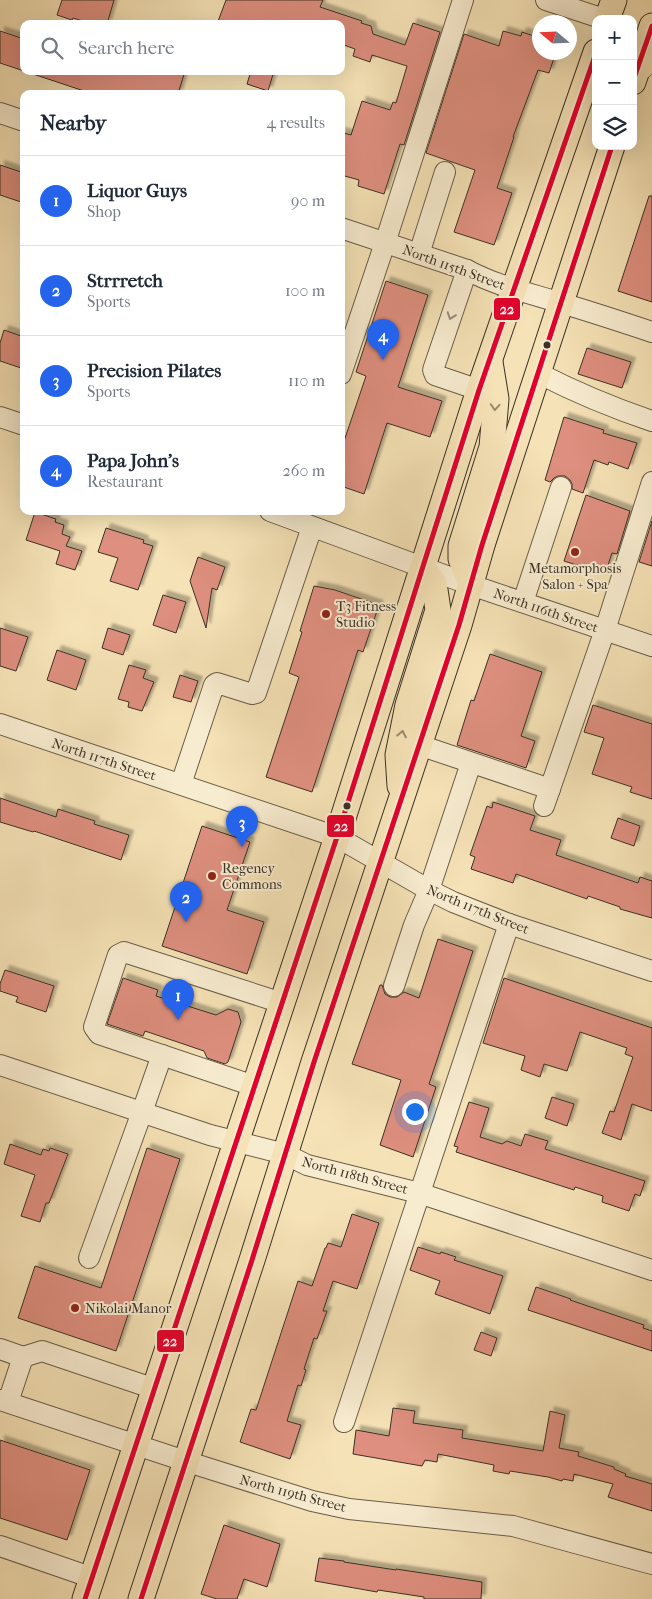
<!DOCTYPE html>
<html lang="en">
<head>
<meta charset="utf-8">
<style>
  body { margin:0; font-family:"IM FELL French Canon",serif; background:#f2f2f3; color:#1f2937 }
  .controls { position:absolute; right:15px; top:15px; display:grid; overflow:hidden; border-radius:10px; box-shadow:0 5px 20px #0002 }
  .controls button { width:45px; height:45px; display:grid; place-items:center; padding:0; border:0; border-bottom:1px solid #e0e1e3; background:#fff; color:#1f2937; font:25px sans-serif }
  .compass { position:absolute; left:532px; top:15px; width:45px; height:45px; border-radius:50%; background:#fff; box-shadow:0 5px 20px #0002; rotate:289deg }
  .you { position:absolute; left:414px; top:1111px; width:18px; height:18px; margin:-12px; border:4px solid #fff; border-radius:50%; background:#1a73e8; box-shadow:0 0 0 8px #1a73e833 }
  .badge { display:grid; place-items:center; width:32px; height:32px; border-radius:50%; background:#2563eb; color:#fff; font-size:16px; font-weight:700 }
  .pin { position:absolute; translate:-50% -41px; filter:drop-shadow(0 1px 2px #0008) }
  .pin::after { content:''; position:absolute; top:26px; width:18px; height:15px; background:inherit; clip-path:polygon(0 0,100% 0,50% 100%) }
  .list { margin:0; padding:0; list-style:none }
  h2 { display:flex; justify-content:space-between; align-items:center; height:65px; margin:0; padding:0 20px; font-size:21px }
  h2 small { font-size:16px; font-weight:400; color:#747a83 }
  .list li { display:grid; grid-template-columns:32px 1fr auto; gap:15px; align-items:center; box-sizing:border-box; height:90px; padding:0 20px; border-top:1px solid #e0e1e3 }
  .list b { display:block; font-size:19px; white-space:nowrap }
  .list p { margin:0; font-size:16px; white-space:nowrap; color:#747a83 }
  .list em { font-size:16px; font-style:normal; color:#747a83 }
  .icon { flex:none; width:28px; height:28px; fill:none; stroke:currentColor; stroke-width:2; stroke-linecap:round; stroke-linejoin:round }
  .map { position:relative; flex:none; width:652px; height:1599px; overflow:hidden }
  .search { position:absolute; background:#fff; box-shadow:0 5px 20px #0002; left:20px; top:20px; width:325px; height:55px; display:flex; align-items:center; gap:12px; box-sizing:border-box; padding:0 18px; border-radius:10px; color:#747a83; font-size:19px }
  .panel { position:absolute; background:#fff; box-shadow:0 5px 20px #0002; left:20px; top:90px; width:325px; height:425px; border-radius:10px }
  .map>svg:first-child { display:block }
  .building { fill:#de8f7f; stroke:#3b3125; filter:url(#shadow) }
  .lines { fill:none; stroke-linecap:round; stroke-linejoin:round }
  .minor-casing { stroke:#6a5d49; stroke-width:22 }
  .major-casing { stroke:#3b3125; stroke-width:27 }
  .highway-casing { stroke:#3b3125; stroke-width:29 }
  .minor { stroke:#f8ecd0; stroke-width:20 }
  .major { stroke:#f5e2b6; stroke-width:25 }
  .highway { stroke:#f5e2b6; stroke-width:28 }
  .bus-1-casing { stroke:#f8ecd0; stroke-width:9 }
  .bus-1 { stroke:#e4002b; stroke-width:5 }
  .oneway { stroke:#9a8e7a }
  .oneway2 { stroke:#988a6e }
  .bus-dot { fill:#3b3125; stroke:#f8ecd0; stroke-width:2 }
  .poi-dot { fill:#8f2418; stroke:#f8ecd0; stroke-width:2 }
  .labels { text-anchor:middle; stroke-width:4; stroke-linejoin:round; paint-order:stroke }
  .street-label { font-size:14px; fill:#3b3125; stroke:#f8ecd0 }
  .poi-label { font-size:14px; fill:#3b3125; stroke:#f8ecd0; text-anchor:start }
  .line-badge { stroke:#f8ecd0; stroke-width:2 }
  .badge-label { font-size:14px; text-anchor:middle; font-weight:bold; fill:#fff }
</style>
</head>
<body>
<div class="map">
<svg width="652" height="1599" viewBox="0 0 652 1599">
  <defs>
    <filter id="shadow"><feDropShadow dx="4.5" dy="-4.5" stdDeviation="1" flood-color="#0004"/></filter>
  </defs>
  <rect width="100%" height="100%" fill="#f5e2b6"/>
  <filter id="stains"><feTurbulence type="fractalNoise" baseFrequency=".004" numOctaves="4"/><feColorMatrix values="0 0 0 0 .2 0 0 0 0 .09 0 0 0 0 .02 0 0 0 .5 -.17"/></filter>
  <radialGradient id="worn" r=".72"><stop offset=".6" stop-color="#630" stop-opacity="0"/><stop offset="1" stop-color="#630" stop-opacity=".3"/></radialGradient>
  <g class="building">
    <polygon points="62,0 114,0 107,24 92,24 73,18 72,20 57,15"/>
    <polygon points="226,0 323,0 320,7 362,21 361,23 371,26 373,34 405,45 413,23 440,32 404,145 400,144 384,194 358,186 359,180 341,175 341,132 351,135 362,101 390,110 393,102 396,103 407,66 372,55 370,62 353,56 355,49 341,44 341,24 217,24"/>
    <polygon points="0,31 24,39 24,71 0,63"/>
    <polygon points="503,31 521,36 522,32 540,38 540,52 556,52 549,73 538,70 513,137 514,137 497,188 512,193 494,245 454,232 475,170 426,153 464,34 499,46"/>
    <polygon points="33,71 185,71 178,94 93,94 33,74"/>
    <polygon points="251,71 274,71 268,91 247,84"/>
    <polygon points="0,165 24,173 24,203 0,195"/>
    <polygon points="649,196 652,196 652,302 618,291"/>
    <polygon points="386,281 428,295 398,387 442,401 430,437 387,423 364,494 341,486 341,450 366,376 356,372"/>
    <polygon points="4,330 24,337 24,369 0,361 0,343"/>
    <polygon points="587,348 631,362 622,388 578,374"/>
    <polygon points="564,417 604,430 603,433 637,443 628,469 609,462 608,465 594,460 583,493 572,489 572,484 570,480 565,476 558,476 554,478 550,482 545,480"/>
    <polygon points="586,495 630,511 617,554 612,553 605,574 564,561"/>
    <polygon points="35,512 56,519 55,522 64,525 62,534 70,537 66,546 82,551 75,570 56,564 60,551 26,540"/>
    <polygon points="652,521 652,566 639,562"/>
    <polygon points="106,528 144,540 143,543 153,546 138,590 110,581 118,558 98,552"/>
    <polygon points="198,557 225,567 217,590 212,588 206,628 190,581"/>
    <polygon points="314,586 335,590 379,605 363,652 358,650 312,792 266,777 299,677 289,673 302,632 300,631"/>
    <polygon points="163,595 186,602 176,633 153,625"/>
    <polygon points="0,628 28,637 16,671 0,666"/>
    <polygon points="108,628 130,635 123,655 102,648"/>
    <polygon points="57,650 86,660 76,690 47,680"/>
    <polygon points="490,654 542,672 521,736 535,741 526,768 457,745 471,700 474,701"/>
    <polygon points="129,665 146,670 143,678 154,682 142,711 128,707 129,702 118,699"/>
    <polygon points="180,675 198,681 191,702 173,697"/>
    <polygon points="593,705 652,724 652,799 630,792 632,787 592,774 604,738 584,732"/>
    <polygon points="0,798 56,817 58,809 95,821 94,824 129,835 121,860 34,831 33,832 0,822"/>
    <polygon points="493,802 535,816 530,830 561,840 556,855 638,883 640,877 652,881 652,918 620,909 620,907 588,896 587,899 516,874 513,883 471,869 475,857 470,855 487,806 492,808"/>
    <polygon points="618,818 640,826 634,846 611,838"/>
    <polygon points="202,826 250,842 227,910 264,922 247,974 162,946"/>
    <polygon points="438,939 473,951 429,1084 436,1087 413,1157 380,1145 401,1080 352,1064 380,985 382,985 385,994 390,997 397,997 404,992 419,998"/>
    <polygon points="5,970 54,986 46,1012 16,1002 18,997 0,991 0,984"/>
    <polygon points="123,978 158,990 156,996 216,1015 228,1009 238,1012 241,1022 228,1062 225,1064 207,1058 204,1051 145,1031 143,1036 107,1024"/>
    <polygon points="504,978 652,1028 652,1111 632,1104 621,1140 602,1133 610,1111 614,1112 633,1057 625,1054 627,1048 580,1032 567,1071 544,1064 540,1077 521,1070 525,1056 483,1043"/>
    <polygon points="552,1097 574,1104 567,1126 545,1118"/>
    <polygon points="469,1102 489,1108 480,1137 502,1144 507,1141 521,1146 525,1134 548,1141 545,1149 645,1181 640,1196 635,1194 629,1211 602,1202 603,1196 575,1187 574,1190 456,1152 458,1147 454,1146"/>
    <polygon points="10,1144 41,1155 43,1149 49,1151 50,1148 68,1154 49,1203 46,1203 40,1222 21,1216 35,1175 4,1164"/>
    <polygon points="147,1148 180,1159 116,1351 18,1318 35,1266 101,1288"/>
    <polygon points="352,1214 379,1223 357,1289 333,1281 323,1311 327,1311 317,1339 314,1338 304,1369 306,1370 301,1386 298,1385 287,1421 301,1425 290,1459 240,1442 251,1409 256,1410 298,1281 312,1286 325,1248 326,1248 328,1243 341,1247"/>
    <polygon points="418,1247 440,1254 441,1252 456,1257 454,1260 503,1276 490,1314 435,1294 440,1281 410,1270"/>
    <polygon points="536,1287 571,1299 570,1300 644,1325 643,1328 652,1331 652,1351 528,1310"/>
    <polygon points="481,1332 497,1338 491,1356 474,1350"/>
    <polygon points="393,1408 415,1411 413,1423 463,1430 462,1438 543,1451 550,1411 565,1415 559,1448 579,1452 578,1456 614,1467 614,1469 626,1474 625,1476 652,1484 652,1511 608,1497 613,1484 574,1474 573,1481 563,1479 562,1481 548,1477 510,1471 509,1474 493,1471 494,1465 438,1454 437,1462 425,1460 422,1466 353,1454 356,1430 389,1436"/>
    <polygon points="0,1440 90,1470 67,1540 0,1518"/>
    <polygon points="224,1525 280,1544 267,1587 244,1579 237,1599 217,1599 201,1594"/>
    <polygon points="319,1558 344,1561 344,1562 396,1570 396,1569 482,1582 481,1599 424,1599 424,1597 378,1590 377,1592 315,1581"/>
  </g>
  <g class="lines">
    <g class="minor-casing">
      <g id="minor">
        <polyline points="546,0 604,19"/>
        <polyline points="0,113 24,121"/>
        <path d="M341 228 467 270C497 286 529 293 561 303 592 312 622 322 652 332"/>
        <polyline points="419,254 445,172"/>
        <polyline points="467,270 433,370 435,375 479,390"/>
        <path d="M538 373C575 392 613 408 652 421"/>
        <polyline points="341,374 385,243 463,0"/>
        <polyline points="0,417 24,425"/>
        <polyline points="270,511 471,585 652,646"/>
        <polyline points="523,602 561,487"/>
        <polyline points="0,724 337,837 429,890 453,902 509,924 652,971"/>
        <polyline points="419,745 550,789"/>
        <polyline points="181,784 214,685 217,683 252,694 256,693 312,527"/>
        <polyline points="544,806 605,630 652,482"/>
        <polyline points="394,986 414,925 429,890 471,763"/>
        <polyline points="0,1065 210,1135 285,1154 307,1165 419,1193 652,1270"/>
        <polyline points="254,1086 99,1034 94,1027 118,955 124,952 282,1003"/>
        <polyline points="89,1258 142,1112 162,1055"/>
        <polyline points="0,1349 23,1357"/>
        <polyline points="0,1400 185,1461 312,1501 349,1509 513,1526 652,1564"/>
        <polyline points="8,1402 23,1357 42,1351 155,1389"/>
        <polyline points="344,1422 509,924"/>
        <polyline points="0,1546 93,1578"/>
      </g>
    </g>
    <g class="major-casing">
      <g id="major">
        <polyline points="607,19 614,0"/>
        <polyline points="633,82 652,26"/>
        <polyline points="471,585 461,559 461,546 492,447 496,399 490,362"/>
        <polyline points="400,786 398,755 408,705 438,610 434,583 423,568"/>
        <polyline points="85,1599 337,837 479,390 596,52"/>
        <polyline points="141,1599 252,1260 314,1062 459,625 482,545 612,146"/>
      </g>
    </g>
    <g class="highway-casing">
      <polyline id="highway" points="638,67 652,57"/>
    </g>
    <use href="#minor" class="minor"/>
    <use href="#major" class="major"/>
    <use href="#highway" class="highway"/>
    <g class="bus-1-casing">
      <g id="bus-1">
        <polyline points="633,81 652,26"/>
        <polyline points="85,1599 337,837 479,390 596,53"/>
        <polyline points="141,1599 252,1260 314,1062 459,625 482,545 612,146"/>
      </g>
    </g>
    <use href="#bus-1" class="bus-1"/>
  </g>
  <defs><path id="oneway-chevron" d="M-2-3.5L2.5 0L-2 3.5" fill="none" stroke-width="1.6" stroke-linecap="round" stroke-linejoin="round" transform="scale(1.25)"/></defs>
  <use class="oneway" href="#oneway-chevron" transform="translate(451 316) rotate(109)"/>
  <g class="oneway2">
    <use href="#oneway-chevron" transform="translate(495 407) rotate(94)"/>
    <use href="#oneway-chevron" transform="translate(402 734) rotate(-79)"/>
  </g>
  <g class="bus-dot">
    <circle cx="547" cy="345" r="4.5"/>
    <circle cx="347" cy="806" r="4.5"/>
  </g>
  <g class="poi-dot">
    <circle cx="575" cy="552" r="5"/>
    <circle cx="326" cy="614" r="5"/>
    <circle cx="212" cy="876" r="5"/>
    <circle cx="75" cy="1308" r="5"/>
  </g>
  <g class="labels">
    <g class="street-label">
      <text transform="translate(454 267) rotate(20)" y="5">North 115th Street</text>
      <text transform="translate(546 610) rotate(19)" y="5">North 116th Street</text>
      <text transform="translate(104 759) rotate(18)" y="5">North 117th Street</text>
      <text transform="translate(478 909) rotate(22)" y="5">North 117th Street</text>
      <text transform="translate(355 1175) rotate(15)" y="5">North 118th Street</text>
      <text transform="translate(293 1493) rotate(15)" y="5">North 119th Street</text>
    </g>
    <g class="poi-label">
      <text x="575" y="573" text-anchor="middle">Metamorphosis<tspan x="575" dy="16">Salon + Spa</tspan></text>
      <text x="336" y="611">T3 Fitness<tspan x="336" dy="16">Studio</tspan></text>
      <text x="222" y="873">Regency<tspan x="222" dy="16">Commons</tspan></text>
      <text x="85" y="1313">Nikolai Manor</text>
    </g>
  </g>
  <g class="line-badge">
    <rect x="493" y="297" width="28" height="24" rx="5" fill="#e4002b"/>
    <rect x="326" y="814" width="29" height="24" rx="5" fill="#e4002b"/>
    <rect x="156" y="1329" width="29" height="24" rx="5" fill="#e4002b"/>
  </g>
  <g class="badge-label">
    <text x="507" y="314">22</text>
    <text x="341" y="831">22</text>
    <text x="170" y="1346">22</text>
  </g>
  <rect width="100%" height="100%" filter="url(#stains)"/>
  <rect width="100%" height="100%" fill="url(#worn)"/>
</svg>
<div class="controls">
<button>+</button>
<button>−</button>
<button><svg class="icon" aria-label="layers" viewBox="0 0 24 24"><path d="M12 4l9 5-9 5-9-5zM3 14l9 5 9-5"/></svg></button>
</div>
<svg class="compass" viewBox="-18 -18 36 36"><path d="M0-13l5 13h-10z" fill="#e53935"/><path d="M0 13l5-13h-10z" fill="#747a83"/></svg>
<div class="you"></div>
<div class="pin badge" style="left:178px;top:1020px">1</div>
<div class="pin badge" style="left:186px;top:922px">2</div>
<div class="pin badge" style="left:242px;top:847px">3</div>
<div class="pin badge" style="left:383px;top:360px">4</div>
<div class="search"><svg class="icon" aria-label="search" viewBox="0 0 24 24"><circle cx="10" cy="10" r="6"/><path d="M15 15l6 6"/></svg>Search here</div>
<section class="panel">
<h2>Nearby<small>4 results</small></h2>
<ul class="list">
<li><span class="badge">1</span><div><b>Liquor Guys</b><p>Shop</p></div><em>90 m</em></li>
<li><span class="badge">2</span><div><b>Strrretch</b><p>Sports</p></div><em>100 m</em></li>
<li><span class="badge">3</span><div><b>Precision Pilates</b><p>Sports</p></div><em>110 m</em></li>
<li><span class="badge">4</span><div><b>Papa John's</b><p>Restaurant</p></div><em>260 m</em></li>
</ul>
</section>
</div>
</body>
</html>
